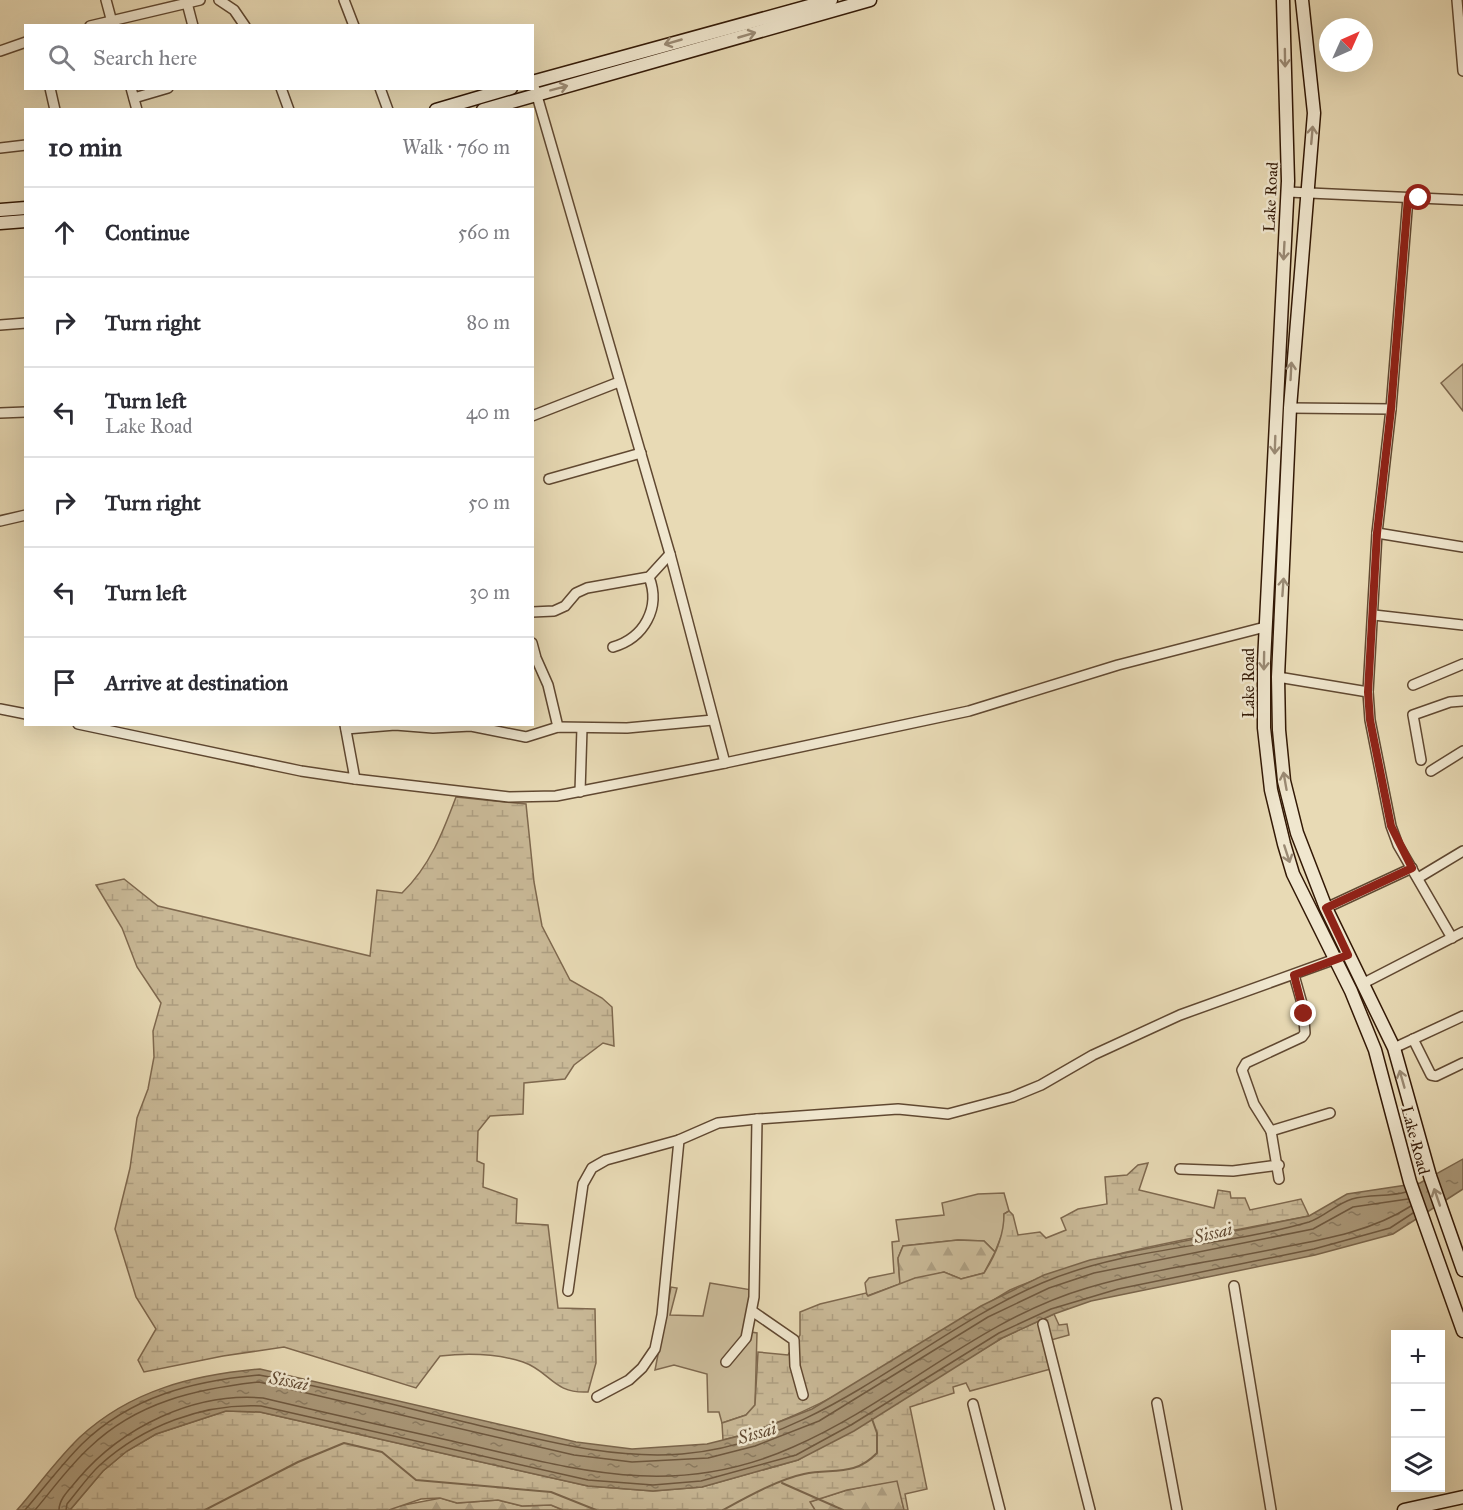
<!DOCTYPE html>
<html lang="en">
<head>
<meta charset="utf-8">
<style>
  body { margin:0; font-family:"IM FELL Great Primer",serif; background:#f2f2f3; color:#2b2b33 }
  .controls { position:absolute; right:18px; bottom:18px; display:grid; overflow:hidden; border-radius:0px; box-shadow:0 6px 24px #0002 }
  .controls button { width:54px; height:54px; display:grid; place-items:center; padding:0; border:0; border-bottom:2px solid #e1e1e2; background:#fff; color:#2b2b33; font:30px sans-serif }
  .compass { position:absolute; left:1319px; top:18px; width:54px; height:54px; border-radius:50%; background:#fff; box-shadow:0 6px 24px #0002; rotate:45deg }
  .stop { position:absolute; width:18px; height:18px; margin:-14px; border:4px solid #8f2418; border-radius:50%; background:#fff }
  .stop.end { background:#8f2418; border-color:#fff; box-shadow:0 2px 6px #0008 }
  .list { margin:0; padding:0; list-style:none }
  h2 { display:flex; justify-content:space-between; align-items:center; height:78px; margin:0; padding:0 24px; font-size:26px }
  h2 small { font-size:20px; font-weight:400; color:#7c7c81 }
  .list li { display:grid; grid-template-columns:39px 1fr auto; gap:18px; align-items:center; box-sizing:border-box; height:90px; padding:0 24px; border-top:2px solid #e1e1e2 }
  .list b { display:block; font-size:22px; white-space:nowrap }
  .list p { margin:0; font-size:20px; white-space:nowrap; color:#7c7c81 }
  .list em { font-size:20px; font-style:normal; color:#7c7c81 }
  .icon { flex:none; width:33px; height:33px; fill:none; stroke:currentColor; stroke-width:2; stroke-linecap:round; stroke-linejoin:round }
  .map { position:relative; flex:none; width:1463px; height:1510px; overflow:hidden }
  .search { position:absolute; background:#fff; box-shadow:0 6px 24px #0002; left:24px; top:24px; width:510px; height:66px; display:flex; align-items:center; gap:15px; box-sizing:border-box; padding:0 21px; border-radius:0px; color:#7c7c81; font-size:22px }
  .panel { position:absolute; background:#fff; box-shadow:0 6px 24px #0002; left:24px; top:108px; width:510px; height:618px; border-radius:0px }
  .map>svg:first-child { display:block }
  .green { fill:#c9b997; stroke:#7e684e; stroke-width:1.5 }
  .forest { fill:url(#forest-firs); stroke:#7e684e; stroke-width:1.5 }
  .wetland { fill:url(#wetland-marsh); stroke:#7e684e; stroke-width:1.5 }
  .water { fill:url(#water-ripples); stroke:#7a654b; stroke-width:1.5 }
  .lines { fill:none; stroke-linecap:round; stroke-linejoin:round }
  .shore { stroke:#6e583f; stroke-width:1.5 }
  .stream { stroke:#7a654b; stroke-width:2 }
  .street-casing { stroke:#604831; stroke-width:12 }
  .secondary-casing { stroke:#321805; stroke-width:15 }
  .street { stroke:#f0e7cf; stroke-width:9 }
  .secondary { stroke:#f0e7cf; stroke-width:12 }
  .oneway { stroke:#9a8a74 }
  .route { stroke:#8f2418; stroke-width:8 }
  .labels { text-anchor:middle; stroke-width:5; stroke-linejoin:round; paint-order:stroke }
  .street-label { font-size:16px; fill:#321805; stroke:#f0e7cf }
  .water-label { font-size:18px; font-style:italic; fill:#624b33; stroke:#f0e7cf }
</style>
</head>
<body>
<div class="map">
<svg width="1463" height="1510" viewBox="0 0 1463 1510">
  <defs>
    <pattern id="forest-firs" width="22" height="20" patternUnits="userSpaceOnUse" patternTransform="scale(1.5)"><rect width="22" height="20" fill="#c9b997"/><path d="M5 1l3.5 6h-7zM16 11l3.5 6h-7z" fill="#ad9e81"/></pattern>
    <pattern id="wetland-marsh" width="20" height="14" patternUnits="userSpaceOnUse" patternTransform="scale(1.5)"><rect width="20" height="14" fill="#c9b997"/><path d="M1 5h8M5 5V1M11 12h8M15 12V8" fill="none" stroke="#ad9e81"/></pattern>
    <pattern id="water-ripples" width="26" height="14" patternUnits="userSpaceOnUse" patternTransform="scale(1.5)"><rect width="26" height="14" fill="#aa9879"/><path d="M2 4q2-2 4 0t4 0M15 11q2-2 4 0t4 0" fill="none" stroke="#8b7b61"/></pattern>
  </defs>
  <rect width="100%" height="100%" fill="#e8dab5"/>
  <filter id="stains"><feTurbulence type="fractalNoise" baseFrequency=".00333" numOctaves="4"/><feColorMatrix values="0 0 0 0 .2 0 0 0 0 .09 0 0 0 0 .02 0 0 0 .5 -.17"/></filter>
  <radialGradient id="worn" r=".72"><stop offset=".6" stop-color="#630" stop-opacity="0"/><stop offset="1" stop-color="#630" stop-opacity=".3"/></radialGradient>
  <g class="green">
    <polygon points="1463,364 1463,411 1441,383"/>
    <polygon points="1004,1193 1009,1211 1004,1214 1004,1229 995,1252 984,1241 958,1240 903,1246 898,1258 900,1284 867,1296 865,1283 869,1278 894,1273 892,1242 899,1241 896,1220 944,1215 942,1203 978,1194"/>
    <polygon points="710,1283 752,1290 744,1331 757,1333 755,1405 746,1415 722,1423 719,1412 708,1412 707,1374 674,1365 655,1370 671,1287 677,1288 670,1315 703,1316"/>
  </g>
  <g class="forest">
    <polygon points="958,1240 984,1241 995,1252 984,1273 961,1279 944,1272 900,1284 898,1258 903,1246"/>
    <polygon points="898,1480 904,1510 815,1510 809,1502 847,1490"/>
    <polygon points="441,1498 457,1503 498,1500 522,1506 551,1505 563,1510 389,1510 388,1508"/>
  </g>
  <g class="wetland">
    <path d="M456 797 526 804 534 882 542 926 570 980 602 998 612 1007 614 1046 603 1043 574 1065 565 1079 524 1083 523 1114 490 1116 478 1131 477 1161 484 1164 483 1187 517 1199 516 1223 548 1225 558 1308 595 1309 596 1363 588 1392C553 1394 550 1371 523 1362 495 1353 468 1353 440 1356L416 1388 284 1347 223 1356 144 1372 138 1360 156 1329 136 1297 115 1229 130 1168 137 1118 148 1089 154 1057 153 1031 161 1003 137 967 122 928 96 885 124 879 158 906 370 956 377 890 402 893C430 866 443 832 456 797Z"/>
    <path d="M1148 1163 1139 1190 1214 1208 1218 1190 1230 1192 1231 1198H1245L1250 1210 1301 1199 1309 1216C1209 1236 1104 1249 1010 1290 920 1344 825 1415 723 1440L722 1423 746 1415 755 1405 758 1352 788 1355 800 1335V1312L820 1304 866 1293 868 1296 915 1278 944 1272 961 1279 984 1273C995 1256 1004 1235 1004 1214L1009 1211 1013 1215 1018 1235 1040 1232 1046 1238 1066 1230 1061 1218 1078 1209 1107 1204 1105 1177 1127 1175 1138 1165Z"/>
    <polygon points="1054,1314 1059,1325 1067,1324 1069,1335 1051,1340 1058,1367 970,1391 966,1383 953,1387 954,1393 910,1407 927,1489 905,1494 908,1510 904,1510 897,1481 847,1490 810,1502 815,1510 563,1510 551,1505 522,1506 498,1500 457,1503 440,1498 421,1499 389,1510 70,1510 103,1471 127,1451 156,1434 226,1411 260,1412 588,1486 653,1491 702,1487 798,1460 1002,1338"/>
  </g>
  <path class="water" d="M1463 1159V1189L1393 1234 1315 1255 1091 1301 1054 1314 1002 1338 854 1431 798 1460 702 1487 653 1491 588 1486 260 1412 226 1411 156 1434 127 1451 103 1471 70 1510H17C38 1486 57 1459 80 1437 131 1390 193 1375 260 1369L576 1442 632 1449 707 1444 751 1433 812 1409 981 1306 1044 1275 1090 1260 1309 1216 1347 1194 1420 1183Z"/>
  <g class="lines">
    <g class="shore">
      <path d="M25 1510C44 1488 62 1464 82 1444 131 1396 194 1381 259 1375 337 1389 414 1410 490 1428 554 1443 616 1459 682 1454 820 1443 921 1335 1042 1283 1126 1247 1222 1247 1309 1222 1324 1217 1336 1204 1352 1199 1370 1194 1388 1197 1406 1192"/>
      <path d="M35 1510C53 1489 69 1466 90 1447 137 1402 196 1389 259 1382L574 1455 632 1462 708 1458 755 1446 819 1421 988 1317 1049 1288 1094 1273 1313 1229 1353 1207 1408 1199"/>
      <path d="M59 1510C59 1498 71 1488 78 1479 122 1427 194 1392 263 1398 330 1414 398 1429 465 1444 582 1471 677 1499 793 1447 896 1402 978 1320 1087 1288 1151 1269 1219 1261 1284 1247 1327 1239 1374 1230 1411 1206"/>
      <path d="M66 1510 67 1504C78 1491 88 1476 100 1465 143 1426 203 1403 261 1406L588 1480 653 1485 701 1481 796 1455 851 1425 999 1333 1051 1309 1118 1289 1314 1249 1390 1228 1413 1213"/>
    </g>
    <g class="stream">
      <polyline points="782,1483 843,1510"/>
      <polyline points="205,1510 298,1462 344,1443 382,1452 416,1480 551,1492 596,1510"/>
      <path d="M723 1510C745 1498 779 1479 804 1474 833 1468 854 1477 877 1453V1433L872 1419"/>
    </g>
    <g class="street-casing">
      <g id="street">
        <polyline points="106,0 113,26"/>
        <polyline points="219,0 234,10 245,26"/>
        <polyline points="344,0 354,26"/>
        <polyline points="1457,0 1463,71"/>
        <polyline points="187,3 193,26"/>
        <polyline points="90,26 200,0"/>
        <polyline points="0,51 26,42"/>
        <polyline points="50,88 55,110"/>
        <polyline points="131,88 137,110"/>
        <polyline points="281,88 289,110"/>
        <polyline points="380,88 388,110"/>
        <polyline points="535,89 670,554 725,763 969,711 1118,665 1265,627"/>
        <polyline points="134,98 168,88"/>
        <polyline points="0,148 26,145"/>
        <polyline points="1288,192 1463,200"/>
        <polyline points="1408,198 1391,409 1377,533 1368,692 1370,720 1391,826 1398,845 1452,938"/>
        <polyline points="0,325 26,323"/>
        <polyline points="1290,408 1391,409"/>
        <polyline points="0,413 26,412"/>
        <polyline points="532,416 619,382"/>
        <polyline points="549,479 641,453"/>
        <polyline points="0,521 26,515"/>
        <polyline points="1377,533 1463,547"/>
        <polyline points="532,612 554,611 565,606 576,593 587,588 649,577 670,554"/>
        <polyline points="1374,615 1463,625"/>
        <polyline points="532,643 536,658 548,685 558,727"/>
        <path d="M613 647C644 638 661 608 649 577"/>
        <polyline points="1278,677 1368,692"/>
        <polyline points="1413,685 1463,664"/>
        <polyline points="0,709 26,714"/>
        <polyline points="78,724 301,771 355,779 345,725"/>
        <polyline points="346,729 395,725 433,728 471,726 526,737 558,727 627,728 713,720"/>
        <polyline points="1421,760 1413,715 1450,702 1463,701"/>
        <polyline points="1431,771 1463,751"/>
        <polyline points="355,779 509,797 556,796 725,763"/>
        <polyline points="580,792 582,728"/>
        <polyline points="1418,878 1463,851"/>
        <polyline points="1326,908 1412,868"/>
        <polyline points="1294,975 1303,1007 1305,1033 1302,1037 1246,1063 1242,1070 1254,1104 1271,1131 1330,1113"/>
        <polyline points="1362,984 1463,932"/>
        <polyline points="1413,1039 1431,1075 1436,1076 1463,1063"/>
        <polyline points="1394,1048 1463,1016"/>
        <polyline points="1271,1131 1279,1179"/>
        <polyline points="1180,1169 1233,1171 1279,1165"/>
        <polyline points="1234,1286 1271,1510"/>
        <polyline points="568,1291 583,1184 592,1168 606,1160 679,1140 718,1123 757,1119"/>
        <polyline points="752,1311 794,1340 795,1366 803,1395"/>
        <polyline points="1043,1324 1090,1510"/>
        <polyline points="726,1362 746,1338 754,1297 757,1119 898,1109 948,1114 1012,1097 1041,1085 1093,1055 1180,1015 1341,957"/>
        <polyline points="597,1397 629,1380 642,1368 655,1349 662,1315 679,1140"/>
        <polyline points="1157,1403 1177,1510"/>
        <polyline points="973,1404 1000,1510"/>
      </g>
    </g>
    <g class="secondary-casing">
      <g id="secondary">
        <polyline points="1283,0 1288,181 1264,662 1264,728 1271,790 1284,844 1293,874 1351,991 1375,1050 1410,1182 1463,1331"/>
        <polyline points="1302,0 1314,113 1290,408 1278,677 1279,730 1284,781 1297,833 1326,908 1394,1048 1430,1176 1463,1270"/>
        <polyline points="532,82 831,0"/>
        <polyline points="436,110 511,88"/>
        <polyline points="483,110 870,0"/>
        <polyline points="0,210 26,208"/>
        <polyline points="0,223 26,221"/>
        <polyline points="1404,1510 1463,1497"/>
      </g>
    </g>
    <use href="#street" class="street"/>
    <use href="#secondary" class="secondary"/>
  </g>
  <defs><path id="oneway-shaft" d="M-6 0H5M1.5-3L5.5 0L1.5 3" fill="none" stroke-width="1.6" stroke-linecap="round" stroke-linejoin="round" transform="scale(1.5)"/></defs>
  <g class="oneway">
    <use href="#oneway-shaft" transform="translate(747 35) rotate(-16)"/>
    <use href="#oneway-shaft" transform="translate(673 42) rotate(164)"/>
    <use href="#oneway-shaft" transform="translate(1285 58) rotate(89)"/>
    <use href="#oneway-shaft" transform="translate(559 88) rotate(-15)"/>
    <use href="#oneway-shaft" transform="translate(1312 135) rotate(-85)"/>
    <use href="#oneway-shaft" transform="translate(1284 251) rotate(93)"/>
    <use href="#oneway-shaft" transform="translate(1291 371) rotate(-87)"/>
    <use href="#oneway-shaft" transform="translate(1275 445) rotate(92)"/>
    <use href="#oneway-shaft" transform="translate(1283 587) rotate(-86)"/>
    <use href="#oneway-shaft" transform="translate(1264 661) rotate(91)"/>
    <use href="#oneway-shaft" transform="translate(1285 781) rotate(-100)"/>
    <use href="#oneway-shaft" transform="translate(1287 854) rotate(72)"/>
    <use href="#oneway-shaft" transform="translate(1402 1079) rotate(-106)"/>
    <use href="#oneway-shaft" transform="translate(1437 1197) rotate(-109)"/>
  </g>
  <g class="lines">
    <polyline class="route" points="1304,1014 1294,975 1348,955 1326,908 1412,868 1391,826 1370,720 1368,692 1377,533 1391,409 1408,198 1419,198"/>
  </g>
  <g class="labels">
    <g class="street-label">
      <text transform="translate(1270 197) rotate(-87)" y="6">Lake Road</text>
      <text transform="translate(1248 683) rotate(-90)" y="6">Lake Road</text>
      <text transform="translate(1416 1140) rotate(75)" y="6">Lake Road</text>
    </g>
    <g class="water-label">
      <text transform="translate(1213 1233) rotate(-13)" y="6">Sissai</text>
      <text transform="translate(289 1381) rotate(11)" y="6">Sissai</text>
      <text transform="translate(757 1433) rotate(-16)" y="6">Sissai</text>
    </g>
  </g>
  <rect width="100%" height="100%" filter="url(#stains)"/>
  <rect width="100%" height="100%" fill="url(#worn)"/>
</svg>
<div class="controls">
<button>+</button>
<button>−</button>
<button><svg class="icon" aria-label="layers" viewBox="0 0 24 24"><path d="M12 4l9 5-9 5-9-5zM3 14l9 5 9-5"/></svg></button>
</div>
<svg class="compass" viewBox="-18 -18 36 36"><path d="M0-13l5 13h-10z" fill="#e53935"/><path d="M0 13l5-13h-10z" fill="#7c7c81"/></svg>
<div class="stop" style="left:1419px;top:198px"></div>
<div class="stop end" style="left:1304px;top:1014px"></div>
<div class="search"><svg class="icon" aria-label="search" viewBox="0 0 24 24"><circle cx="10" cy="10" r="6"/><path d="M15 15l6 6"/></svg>Search here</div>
<section class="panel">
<h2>10 min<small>Walk · 760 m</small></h2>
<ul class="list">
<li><svg class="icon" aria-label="ahead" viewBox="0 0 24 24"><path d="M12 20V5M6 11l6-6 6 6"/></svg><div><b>Continue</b></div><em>560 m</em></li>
<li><svg class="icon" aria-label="right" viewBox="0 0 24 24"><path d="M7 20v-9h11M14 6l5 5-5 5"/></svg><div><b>Turn right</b></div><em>80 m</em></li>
<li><svg class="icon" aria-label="left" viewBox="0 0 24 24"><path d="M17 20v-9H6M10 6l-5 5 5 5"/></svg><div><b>Turn left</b><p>Lake Road</p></div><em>40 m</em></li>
<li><svg class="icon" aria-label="right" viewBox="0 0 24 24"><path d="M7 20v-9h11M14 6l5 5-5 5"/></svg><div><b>Turn right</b></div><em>50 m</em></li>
<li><svg class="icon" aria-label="left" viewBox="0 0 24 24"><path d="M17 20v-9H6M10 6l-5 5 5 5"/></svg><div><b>Turn left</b></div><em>30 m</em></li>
<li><svg class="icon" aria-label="arrive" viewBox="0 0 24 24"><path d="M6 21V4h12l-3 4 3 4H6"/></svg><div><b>Arrive at destination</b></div></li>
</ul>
</section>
</div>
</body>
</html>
